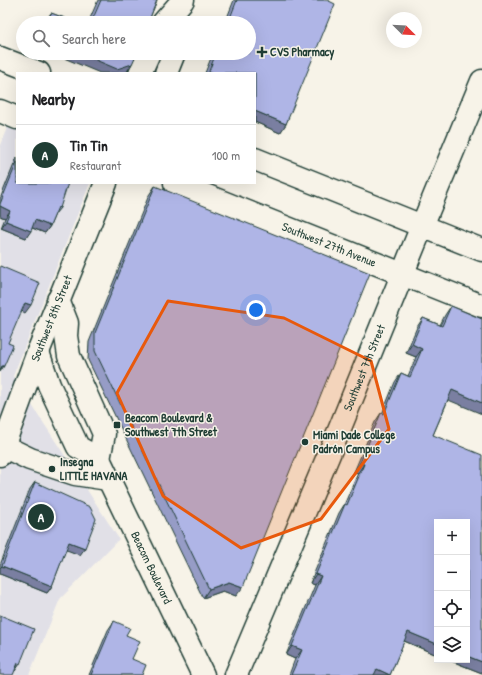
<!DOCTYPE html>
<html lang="en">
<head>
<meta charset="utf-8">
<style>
  body { margin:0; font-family:"Patrick Hand",sans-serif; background:#f2f2f2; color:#202124 }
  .controls { position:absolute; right:12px; bottom:12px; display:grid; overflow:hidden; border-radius:0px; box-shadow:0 4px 16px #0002 }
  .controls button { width:36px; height:36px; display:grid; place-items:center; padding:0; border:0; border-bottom:1px solid #e0e0e0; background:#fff; color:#202124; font:20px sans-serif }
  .compass { position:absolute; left:386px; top:12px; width:36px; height:36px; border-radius:50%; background:#fff; box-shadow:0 4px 16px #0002; rotate:114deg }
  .you { position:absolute; left:256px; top:310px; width:14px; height:14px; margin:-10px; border:3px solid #fff; border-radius:50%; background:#1a73e8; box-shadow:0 0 0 6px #1a73e833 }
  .badge { display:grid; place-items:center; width:26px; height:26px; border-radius:50%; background:#1f3d34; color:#fff; font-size:13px; font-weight:700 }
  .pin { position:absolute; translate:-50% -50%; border:2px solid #fff; box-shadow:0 1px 4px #0006 }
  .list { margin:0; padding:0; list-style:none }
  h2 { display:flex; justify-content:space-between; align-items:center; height:52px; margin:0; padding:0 16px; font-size:17px }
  h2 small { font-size:13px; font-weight:400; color:#757577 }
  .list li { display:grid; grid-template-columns:26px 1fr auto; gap:12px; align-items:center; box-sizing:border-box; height:60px; padding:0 16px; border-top:1px solid #e0e0e0 }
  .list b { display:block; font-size:15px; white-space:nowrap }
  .list p { margin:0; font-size:13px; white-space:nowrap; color:#757577 }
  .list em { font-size:13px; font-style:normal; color:#757577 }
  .icon { flex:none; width:22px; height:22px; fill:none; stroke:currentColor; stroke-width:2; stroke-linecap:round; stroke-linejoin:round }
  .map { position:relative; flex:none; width:482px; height:675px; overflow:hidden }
  .search { position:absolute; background:#fff; box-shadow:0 4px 16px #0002; left:16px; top:16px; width:240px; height:44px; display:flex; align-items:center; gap:10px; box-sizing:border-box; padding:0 14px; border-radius:22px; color:#757577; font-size:15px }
  .panel { position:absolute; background:#fff; box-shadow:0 4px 16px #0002; left:16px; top:72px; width:240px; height:112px; border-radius:0px }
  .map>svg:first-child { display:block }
  .built { fill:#e1e0e7 }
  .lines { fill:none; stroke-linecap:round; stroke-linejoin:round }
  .minor-casing { stroke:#1f3d34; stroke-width:25 }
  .major-casing { stroke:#1f3d34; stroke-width:25 }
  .highway-casing { stroke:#1f3d34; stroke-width:25 }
  .minor { stroke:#f7f3e8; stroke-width:22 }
  .major { stroke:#f7f3e8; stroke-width:22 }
  .highway { stroke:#f7f3e8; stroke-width:22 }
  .wall { fill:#969cc6; stroke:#1f3d34 }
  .shaded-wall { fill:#7a7fa1; stroke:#1f3d34 }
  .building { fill:#afb5e6; stroke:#1f3d34 }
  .marked { fill:#e8590c; fill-opacity:0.2; stroke:#e8590c; stroke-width:3; stroke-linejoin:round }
  .poi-dot { fill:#1f3d34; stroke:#f7f3e8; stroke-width:1.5 }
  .labels { text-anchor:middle; stroke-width:3; stroke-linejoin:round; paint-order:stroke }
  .poi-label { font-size:12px; font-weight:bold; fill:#1f3d34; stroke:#f7f3e8; text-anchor:start }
  .street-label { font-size:12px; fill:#1f3d34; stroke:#f7f3e8 }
</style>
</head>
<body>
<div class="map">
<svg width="482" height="675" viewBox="0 0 482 675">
  <rect width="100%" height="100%" fill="#f7f3e8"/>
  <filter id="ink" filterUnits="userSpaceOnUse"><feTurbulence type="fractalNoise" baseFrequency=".025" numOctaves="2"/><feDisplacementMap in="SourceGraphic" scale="8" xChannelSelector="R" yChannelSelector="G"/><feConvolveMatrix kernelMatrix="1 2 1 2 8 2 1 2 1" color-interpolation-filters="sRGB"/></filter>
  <g filter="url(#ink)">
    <polygon class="built" points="9,123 17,126 17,183 90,183 13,376 119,539 60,599 29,675 0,675 0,145"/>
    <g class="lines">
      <g class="minor-casing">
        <g id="minor">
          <polyline points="422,226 482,81"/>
          <polyline points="3,446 30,459 75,474 108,479"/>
        </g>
      </g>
      <g class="major-casing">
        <g id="major">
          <polyline points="163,23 183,0"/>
          <polyline points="140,73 149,53"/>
          <polyline points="166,73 174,53"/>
          <polyline points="58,300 67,323 66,336 69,356 104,434 99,459"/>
          <path id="s1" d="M38 352 49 385 78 447 99 459 203 675"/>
          <path id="s2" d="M0 455 38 352 106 183"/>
          <path id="s3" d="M236 675 340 428 422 226"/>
        </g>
      </g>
      <g class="highway-casing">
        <g id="highway">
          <polyline points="0,58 39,73"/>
          <polyline points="0,111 17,118"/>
          <polyline points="255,159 482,250"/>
          <path id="s4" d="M175 183 482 306"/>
        </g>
      </g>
      <use href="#minor" class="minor"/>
      <use href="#major" class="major"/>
      <use href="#highway" class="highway"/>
    </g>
    <g class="wall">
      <polygon points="98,0 157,0 148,23 88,23"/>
      <polygon points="234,0 327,0 286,124 280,133 255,122 255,73 205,73 213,53 249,53 249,23 225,23"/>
      <polygon points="51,13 78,23 44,23"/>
      <polygon points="17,157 17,183 60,208 55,214 50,226 45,233 32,228 26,238 1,228 5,218 0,216 0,199"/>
      <polygon points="155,186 236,596 223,591 203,598 88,360 89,342 149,195"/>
      <polygon points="451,306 448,400 433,435 482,673 449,660 467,660 437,655 404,641 390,675 289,675 295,659 286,655 315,585 310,583 339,513 344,505 358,473 354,472 375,422 381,413 382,414 395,382 401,373 408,376 416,357 406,353 417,327 423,318 440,325 445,315"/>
      <polygon points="35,482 80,555 66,549 52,586 47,593 0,574 0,565 30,489"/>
      <polygon points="114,621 126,635 132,659 142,675 89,675 108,630"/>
    </g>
    <g class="shaded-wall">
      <polygon points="52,53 79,53 132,64 126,73 100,73"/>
      <polygon points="255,111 286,124 280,133 255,122"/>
      <polygon points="0,206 10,211 5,218 0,216"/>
      <polygon points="35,220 50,226 45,233 30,227"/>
      <polygon points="6,221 31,231 26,238 1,228"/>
      <polygon points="25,303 31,305 25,313 20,310"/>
      <polygon points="412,344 422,349 416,357 406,353"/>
      <polygon points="2,366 4,366 0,372 0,369"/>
      <polygon points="452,390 482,403 482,414 446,399"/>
      <polygon points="360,463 364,464 358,473 354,472"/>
      <polygon points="69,542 85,548 80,555 64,549"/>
      <polygon points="2,566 52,586 47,593 0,574 0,568"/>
      <polygon points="316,574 321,576 315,585 310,583"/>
      <polygon points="229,582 243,587 236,596 223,591 203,598 209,589"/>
      <polygon points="408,632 437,644 437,655 402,640"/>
      <polygon points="292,646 302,650 295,659 286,655"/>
      <polygon points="467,656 482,662 482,673 449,660 467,660"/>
      <polygon points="18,663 20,664 15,671"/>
      <polygon points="377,669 390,675 373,675"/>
    </g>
    <g class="building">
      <polygon points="101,0 157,0 148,23 91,23"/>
      <polygon points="237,0 327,0 335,4 286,124 255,111 255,73 210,73 209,71 216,53 249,53 249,23 228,23"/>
      <polygon points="51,13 78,23 47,23"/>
      <polygon points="79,53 137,53 132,64 117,69"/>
      <polygon points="17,162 17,183 68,183 60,208 58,207 50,226 35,220 31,231 6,221 10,211 0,206 0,204"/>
      <polygon points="155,186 370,273 243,587 229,582 209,589 95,351 95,333"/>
      <polygon points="0,266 40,283 31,305 25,303 8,343 13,345 4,366 2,366 0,371"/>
      <polygon points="451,306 482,319 482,403 452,390 433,435 482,455 482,662 467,656 467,522 437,522 437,644 408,632 390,675 377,669 374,675 291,675 302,650 292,646 321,576 316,574 345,504 347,505 364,464 360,463 381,413 384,414 401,373 410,377 422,349 412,344 423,318 442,326"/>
      <polygon points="35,482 90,507 96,519 85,548 69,542 52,586 2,566"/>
      <polygon points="0,615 34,629 20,664 18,663 13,675 0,675"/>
      <polygon points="114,621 130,628 126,635 140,641 132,659 146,665 142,675 91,675"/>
    </g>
  </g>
  <path class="marked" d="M168 301 284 318 371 361 389 429 321 519 241 548 163 496 117 393Z"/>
  <g class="poi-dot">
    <path d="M260 46h4v4h4v4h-4v4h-4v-4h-4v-4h4z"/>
    <rect x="113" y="421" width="8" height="8" rx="2"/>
    <circle cx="305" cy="442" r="4"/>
    <circle cx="52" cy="469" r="4"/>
  </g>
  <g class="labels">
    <g class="poi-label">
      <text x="270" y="56">CVS Pharmacy</text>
      <text x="125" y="422">Beacom Boulevard &amp;<tspan x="125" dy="14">Southwest 7th Street</tspan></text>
      <text x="313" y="439">Miami Dade College<tspan x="313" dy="14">Padrón Campus</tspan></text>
      <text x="60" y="466">Insegna<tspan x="60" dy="14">LITTLE HAVANA</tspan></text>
    </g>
    <g class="street-label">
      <text dy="4" stroke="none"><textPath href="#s4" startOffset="166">Southwest 27th Avenue</textPath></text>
      <text dy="4" stroke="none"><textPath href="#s2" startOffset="146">Southwest 8th Street</textPath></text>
      <text dy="4" stroke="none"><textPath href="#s3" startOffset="333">Southwest 7th Street</textPath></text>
      <text dy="4" stroke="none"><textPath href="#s1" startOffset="248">Beacom Boulevard</textPath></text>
    </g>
  </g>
</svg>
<div class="controls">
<button>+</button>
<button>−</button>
<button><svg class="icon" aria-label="locate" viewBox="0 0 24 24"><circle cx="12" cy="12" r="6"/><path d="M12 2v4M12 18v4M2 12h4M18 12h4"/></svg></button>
<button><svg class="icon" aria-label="layers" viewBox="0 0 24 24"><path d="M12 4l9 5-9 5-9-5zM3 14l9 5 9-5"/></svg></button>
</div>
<svg class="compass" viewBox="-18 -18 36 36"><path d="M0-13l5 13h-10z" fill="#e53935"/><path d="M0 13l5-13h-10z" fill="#757577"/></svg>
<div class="you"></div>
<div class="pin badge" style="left:41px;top:517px">A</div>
<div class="search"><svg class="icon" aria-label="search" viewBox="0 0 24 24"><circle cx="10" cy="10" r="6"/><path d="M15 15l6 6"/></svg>Search here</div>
<section class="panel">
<h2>Nearby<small></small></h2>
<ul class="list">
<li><span class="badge">A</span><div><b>Tin Tin</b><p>Restaurant</p></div><em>100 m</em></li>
</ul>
</section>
</div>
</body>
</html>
